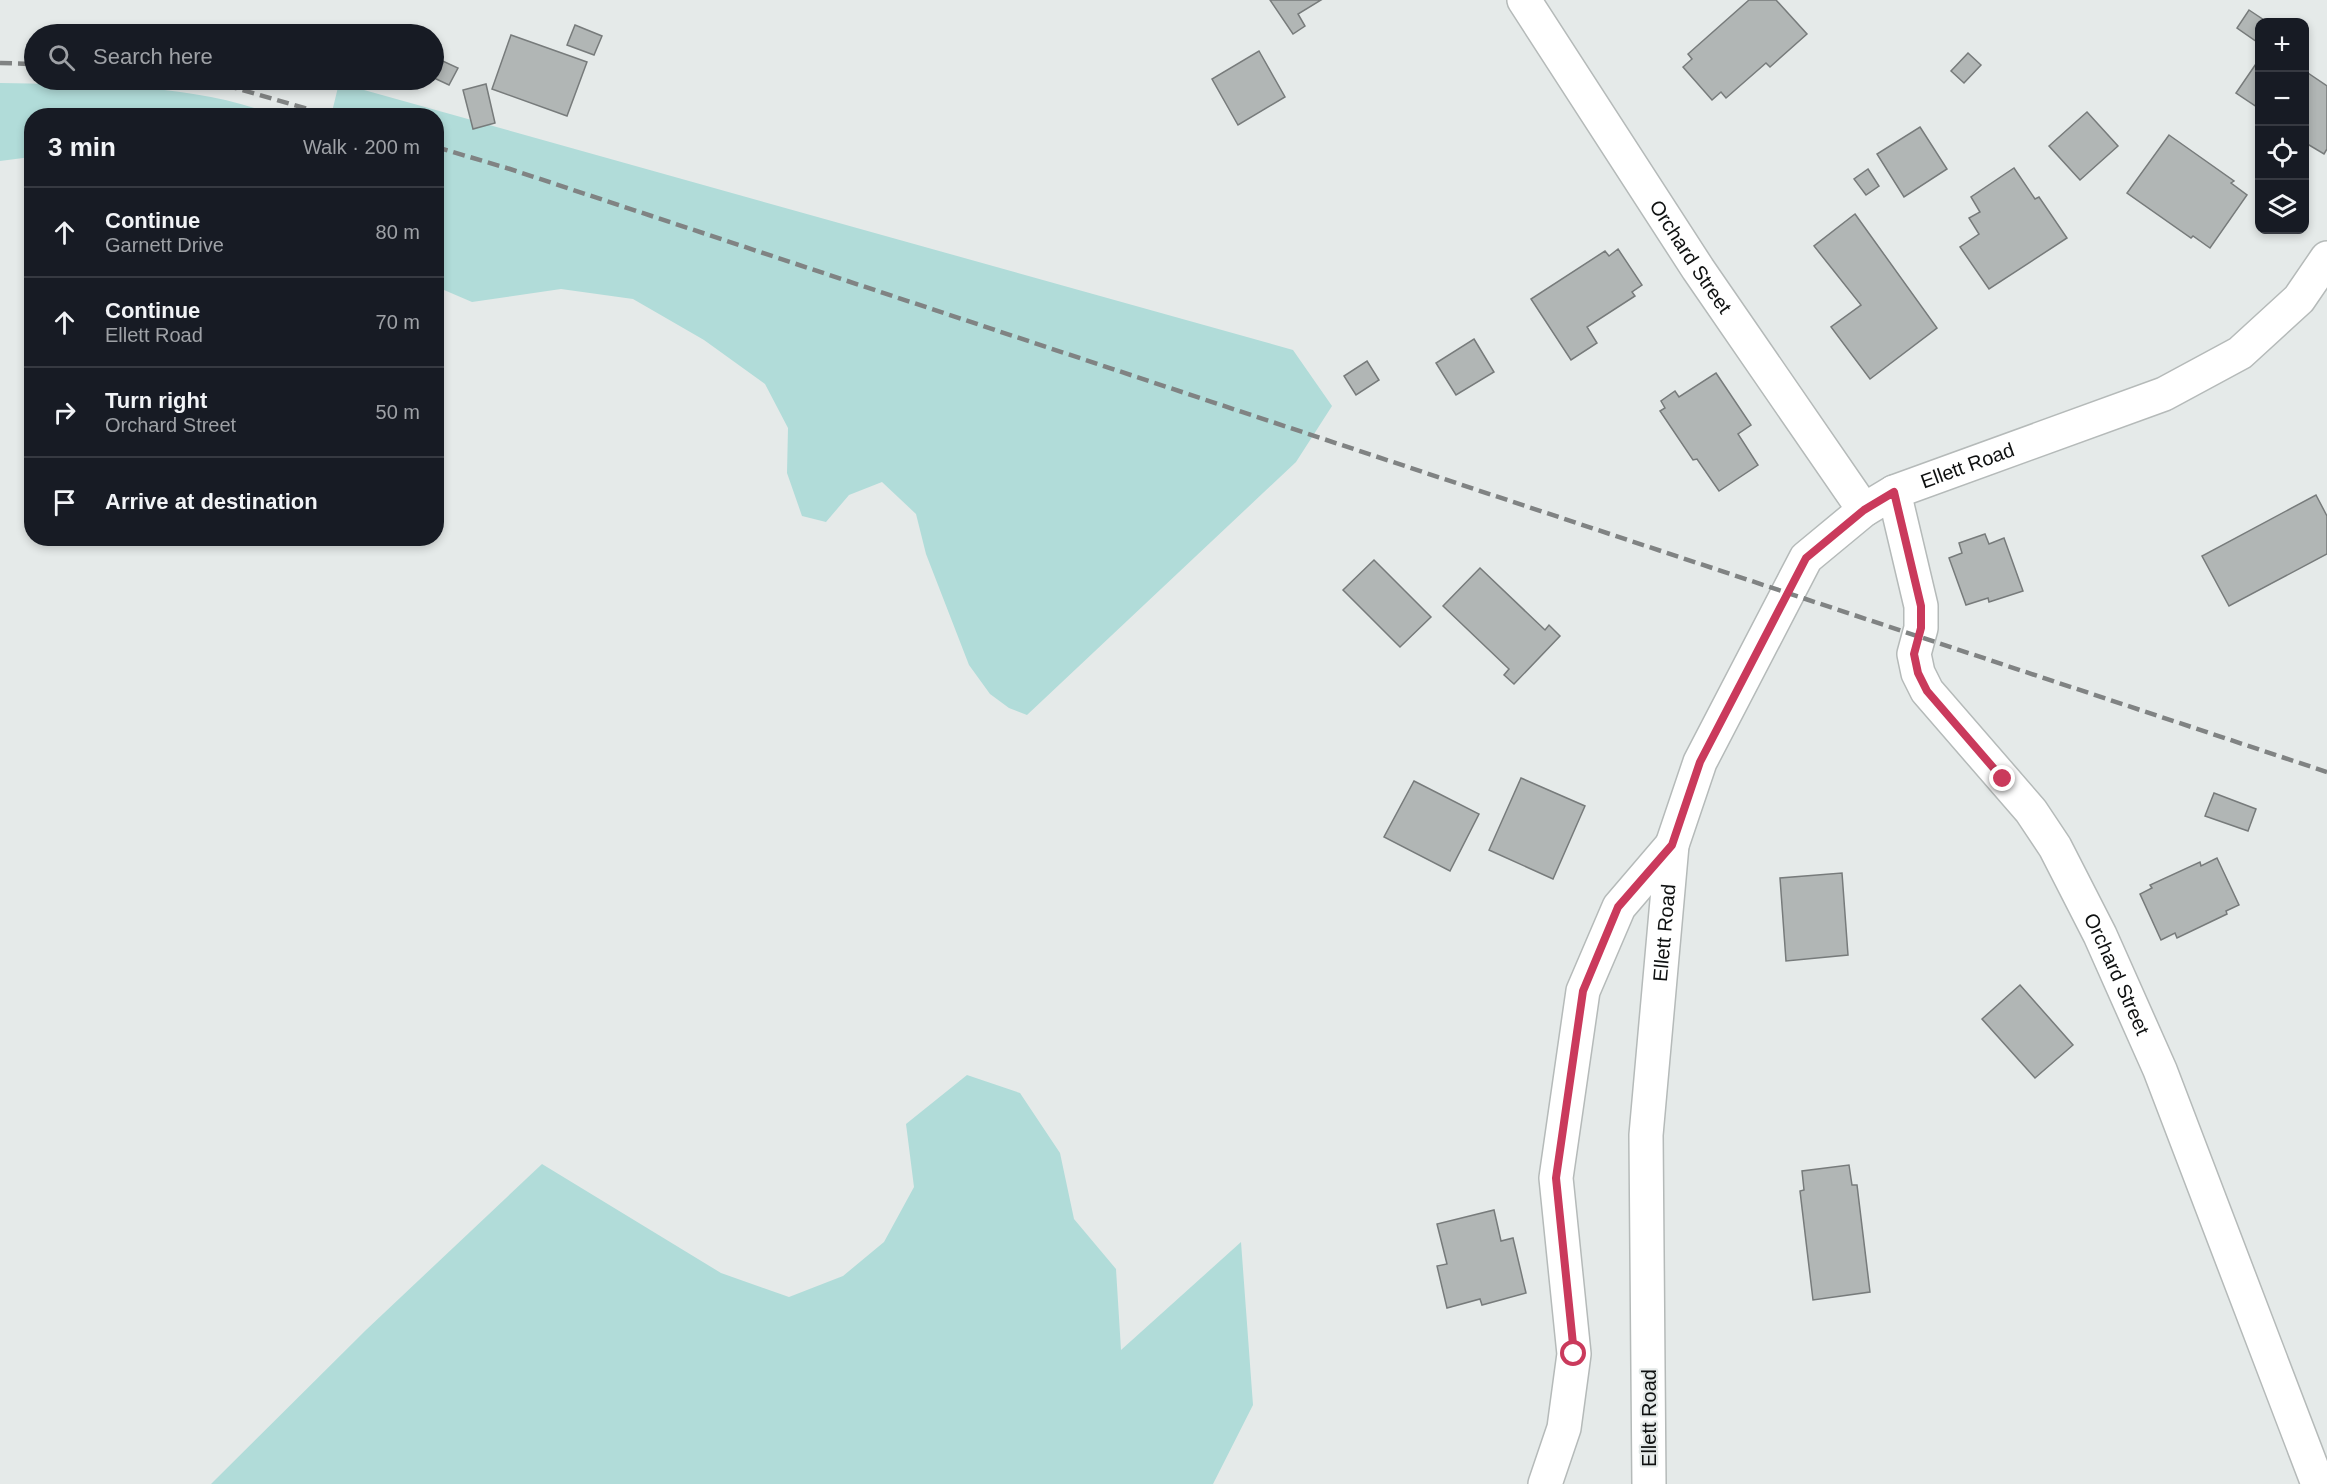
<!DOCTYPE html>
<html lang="en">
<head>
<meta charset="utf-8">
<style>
  body { margin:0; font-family:Helvetica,sans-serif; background:#20242c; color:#f1f3f6 }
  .controls { position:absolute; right:18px; top:18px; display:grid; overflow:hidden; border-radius:12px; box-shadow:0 3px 9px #0003 }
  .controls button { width:54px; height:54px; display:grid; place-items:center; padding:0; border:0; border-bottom:2px solid #363941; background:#171b24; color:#f1f3f6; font:30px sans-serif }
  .stop { position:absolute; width:18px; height:18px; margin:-14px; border:4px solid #ca3a5c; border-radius:50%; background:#fff }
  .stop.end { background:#ca3a5c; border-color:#fff; box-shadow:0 2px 6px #0008 }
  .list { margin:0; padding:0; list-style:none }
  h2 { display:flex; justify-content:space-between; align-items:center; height:78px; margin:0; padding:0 24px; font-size:26px }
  h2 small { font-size:20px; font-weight:400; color:#9ea1a6 }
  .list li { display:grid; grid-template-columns:39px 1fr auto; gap:18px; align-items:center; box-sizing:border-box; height:90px; padding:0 24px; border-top:2px solid #363941 }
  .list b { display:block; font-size:22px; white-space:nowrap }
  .list p { margin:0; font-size:20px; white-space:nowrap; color:#9ea1a6 }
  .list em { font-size:20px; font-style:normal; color:#9ea1a6 }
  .icon { flex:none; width:33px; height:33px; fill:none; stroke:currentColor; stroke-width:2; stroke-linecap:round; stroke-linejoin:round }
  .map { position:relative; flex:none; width:2327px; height:1484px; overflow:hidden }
  .search { position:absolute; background:#171b24; box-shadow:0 3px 9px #0003; left:24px; top:24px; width:420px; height:66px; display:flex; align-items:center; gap:15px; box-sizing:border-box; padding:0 21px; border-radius:33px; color:#9ea1a6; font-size:22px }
  .panel { position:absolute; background:#171b24; box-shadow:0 3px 9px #0003; left:24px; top:108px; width:420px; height:438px; border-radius:24px }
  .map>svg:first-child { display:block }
  .green { fill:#b1dcd9 }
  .building { fill:#b1b6b5; stroke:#777b7b; stroke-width:1.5 }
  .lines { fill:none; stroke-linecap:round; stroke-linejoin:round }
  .minor-casing { stroke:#b5bab9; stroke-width:36 }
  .minor { stroke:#fff; stroke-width:33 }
  .rail { stroke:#808383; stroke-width:4.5; stroke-dasharray:12 6; stroke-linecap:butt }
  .route { stroke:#ca3a5c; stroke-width:8 }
  .labels { text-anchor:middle; stroke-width:4.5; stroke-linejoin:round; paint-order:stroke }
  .street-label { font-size:20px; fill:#0f1111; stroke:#e5eae9 }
</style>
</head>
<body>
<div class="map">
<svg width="2327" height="1484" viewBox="0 0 2327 1484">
  <rect width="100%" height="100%" fill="#e5eae9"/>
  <g class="green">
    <path d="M0 83C83 85 197 83 273 115L32 116 31 157 0 161Z"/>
    <polygon points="339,83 1293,350 1332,406 1296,462 1027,715 1009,708 990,694 969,665 926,554 916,514 882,482 849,495 826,522 802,516 787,473 788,428 765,384 704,340 633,299 561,289 472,302 437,287 436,116 331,116"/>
    <polygon points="967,1075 1020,1093 1060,1153 1074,1219 1116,1269 1121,1350 1241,1242 1253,1405 1213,1484 211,1484 366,1330 542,1164 721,1273 789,1297 843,1276 884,1242 914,1187 906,1124"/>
  </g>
  <g class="building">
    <polygon points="1270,0 1321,0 1298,14 1305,26 1293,34"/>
    <polygon points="1749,0 1776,0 1807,34 1770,67 1766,63 1726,98 1721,92 1712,100 1683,67 1692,59 1688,54"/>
    <polygon points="2249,10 2267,22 2260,22 2260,44 2237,28"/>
    <polygon points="575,25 602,36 594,55 567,45"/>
    <polygon points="511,35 587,62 567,116 492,89"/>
    <polygon points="1259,51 1285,97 1238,125 1212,79"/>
    <polygon points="1968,53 1981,65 1964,83 1951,71"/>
    <polygon points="434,57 458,68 449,85 434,78"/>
    <polygon points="2260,58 2260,109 2236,93"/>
    <polygon points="2305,71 2327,86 2327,149 2324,154 2304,142"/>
    <polygon points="486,84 495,123 473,129 463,90"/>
    <polygon points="2087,112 2118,146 2080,180 2049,146"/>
    <polygon points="1920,127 1947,169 1904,197 1877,154"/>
    <polygon points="2169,135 2234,181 2231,183 2247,195 2210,248 2193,236 2191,238 2127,193"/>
    <polygon points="2014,168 2035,199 2039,197 2067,238 1989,289 1960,247 1979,234 1969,218 1980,212 1971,197"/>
    <polygon points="1868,169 1879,186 1866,195 1854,179"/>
    <polygon points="1855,214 1937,328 1870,379 1831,327 1861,305 1814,246"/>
    <polygon points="1618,249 1642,285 1632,292 1635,296 1587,327 1597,343 1571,360 1531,299 1605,251 1609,256"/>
    <polygon points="1474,339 1494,372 1456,395 1436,363"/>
    <polygon points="1367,361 1379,380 1356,395 1344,376"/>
    <polygon points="1716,373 1751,425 1738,434 1758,465 1719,491 1697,459 1693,460 1660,411 1665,408 1661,401 1675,391 1679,397"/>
    <polygon points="2316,495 2327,516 2327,554 2229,606 2202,556"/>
    <polygon points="1985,534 1989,544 2004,538 2023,591 1989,602 1988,598 1966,605 1949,558 1962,553 1959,543"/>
    <polygon points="1374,560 1431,617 1400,647 1343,590"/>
    <polygon points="1480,568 1545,630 1549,625 1560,636 1514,684 1504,675 1509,669 1443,606"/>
    <polygon points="1521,778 1585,806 1553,879 1489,850"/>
    <polygon points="1414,781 1479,814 1450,871 1384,837"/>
    <polygon points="2214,793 2256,809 2248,831 2205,816"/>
    <polygon points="2217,858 2239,905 2226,911 2227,914 2177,938 2175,933 2161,940 2140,894 2152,888 2150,885 2200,862 2201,866"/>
    <polygon points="1842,873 1848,955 1786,961 1780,878"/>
    <polygon points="2020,985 2073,1045 2035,1078 1982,1019"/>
    <polygon points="1849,1165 1852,1185 1857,1185 1870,1292 1813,1300 1800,1191 1804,1190 1802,1171"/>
    <polygon points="1494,1210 1501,1241 1513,1238 1526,1293 1482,1305 1480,1299 1447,1308 1437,1266 1447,1264 1437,1224"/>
  </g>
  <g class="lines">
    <g class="minor-casing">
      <g id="minor">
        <path id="s1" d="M1524 0 1698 269 1864 510"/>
        <path id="s2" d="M1894 492 1921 606V628L1914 654 1918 673 1927 691 2031 811 2055 847 2100 935 2160 1070 2318 1484"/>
        <polyline points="1545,1484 1564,1428 1574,1354 1556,1178 1583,991 1619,907 1672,845"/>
        <path id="s3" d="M1649 1484 1646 1135 1672 845 1700 762 1806 558 1864 510 1894 492 2164 394 2240 353 2299 299 2327 258"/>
      </g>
    </g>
    <use href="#minor" class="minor"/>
    <g class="rail">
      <polyline points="0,63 34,64"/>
      <polyline points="208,80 332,116"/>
      <polyline points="436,147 510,169 2327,772"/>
    </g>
  </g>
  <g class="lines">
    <polyline class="route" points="1574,1354 1556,1178 1583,991 1618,907 1672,845 1700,762 1806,558 1864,510 1894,492 1921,606 1921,628 1914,654 1918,673 1927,691 2003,779"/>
  </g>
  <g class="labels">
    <g class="street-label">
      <text dy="7" stroke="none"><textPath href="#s1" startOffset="306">Orchard Street</textPath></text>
      <text dy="7" stroke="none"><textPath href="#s3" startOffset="1146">Ellett Road</textPath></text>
      <text dy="7" stroke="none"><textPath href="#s3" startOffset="552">Ellett Road</textPath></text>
      <text dy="7" stroke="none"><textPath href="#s2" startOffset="549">Orchard Street</textPath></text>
      <text transform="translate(1649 1418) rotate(-90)" y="7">Ellett Road</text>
    </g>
  </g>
</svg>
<div class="controls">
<button>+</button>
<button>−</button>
<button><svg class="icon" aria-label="locate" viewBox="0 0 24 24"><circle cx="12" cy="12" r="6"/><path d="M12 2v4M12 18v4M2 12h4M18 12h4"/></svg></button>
<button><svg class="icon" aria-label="layers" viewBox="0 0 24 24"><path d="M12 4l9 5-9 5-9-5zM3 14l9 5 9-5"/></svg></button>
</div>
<div class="stop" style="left:1574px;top:1354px"></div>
<div class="stop end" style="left:2003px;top:779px"></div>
<div class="search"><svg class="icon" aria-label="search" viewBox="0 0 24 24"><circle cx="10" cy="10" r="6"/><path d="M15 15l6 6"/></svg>Search here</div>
<section class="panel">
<h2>3 min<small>Walk · 200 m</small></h2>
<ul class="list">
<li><svg class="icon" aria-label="ahead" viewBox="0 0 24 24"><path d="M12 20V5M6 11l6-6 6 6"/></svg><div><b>Continue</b><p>Garnett Drive</p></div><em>80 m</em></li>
<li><svg class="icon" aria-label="ahead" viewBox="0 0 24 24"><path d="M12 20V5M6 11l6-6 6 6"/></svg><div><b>Continue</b><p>Ellett Road</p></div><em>70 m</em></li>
<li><svg class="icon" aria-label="right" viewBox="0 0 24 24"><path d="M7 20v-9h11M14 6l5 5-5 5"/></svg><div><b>Turn right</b><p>Orchard Street</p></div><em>50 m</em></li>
<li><svg class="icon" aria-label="arrive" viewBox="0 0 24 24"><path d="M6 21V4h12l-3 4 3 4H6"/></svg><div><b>Arrive at destination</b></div></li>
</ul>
</section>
</div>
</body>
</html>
